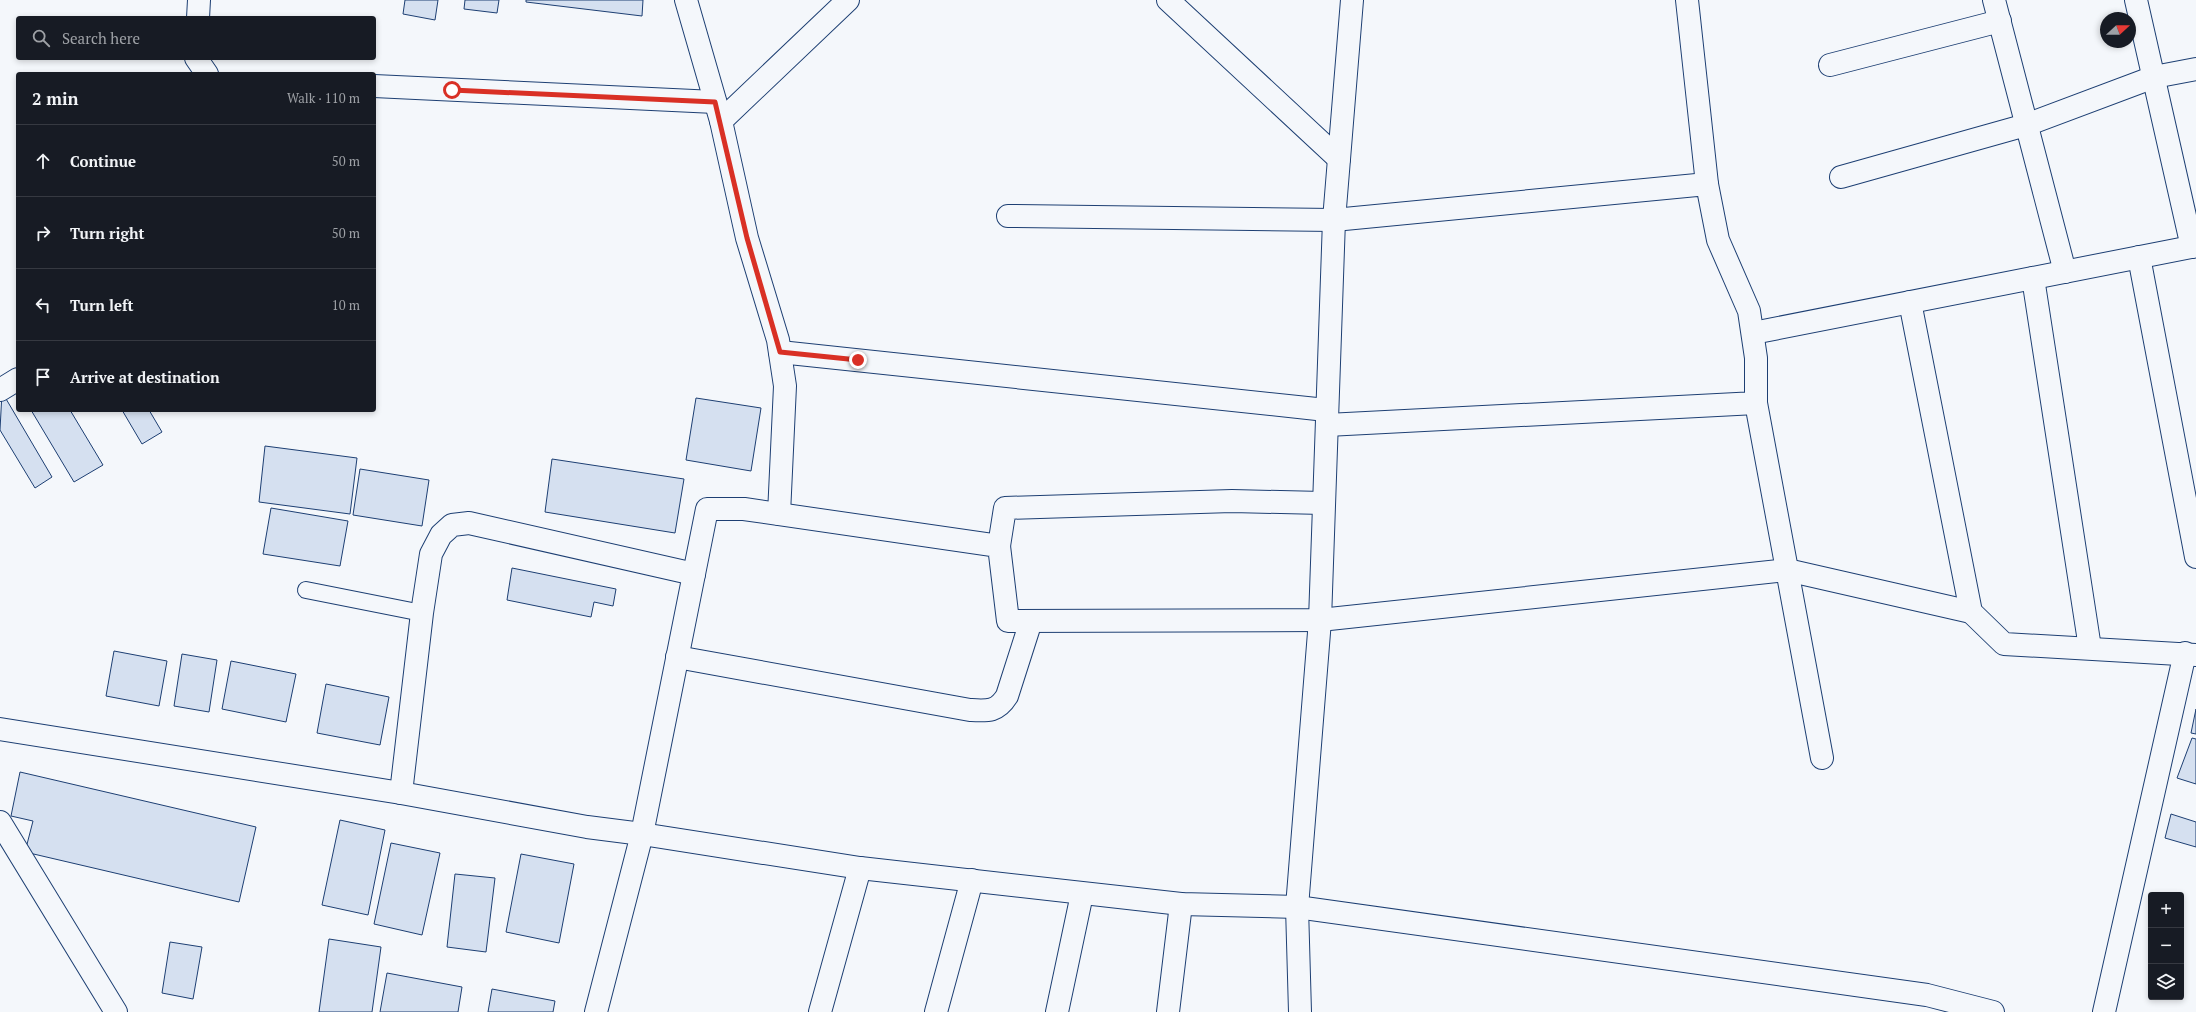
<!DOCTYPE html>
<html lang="en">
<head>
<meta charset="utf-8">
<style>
  body { margin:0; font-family:"PT Serif",serif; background:#242831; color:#f1f3f6 }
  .controls { position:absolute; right:12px; bottom:12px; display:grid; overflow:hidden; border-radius:4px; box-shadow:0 2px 6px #0003 }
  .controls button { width:36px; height:36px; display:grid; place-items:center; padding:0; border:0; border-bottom:1px solid #363941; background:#171b24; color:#f1f3f6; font:20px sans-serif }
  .compass { position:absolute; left:2100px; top:12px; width:36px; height:36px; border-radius:50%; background:#171b24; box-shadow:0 2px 6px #0003; rotate:69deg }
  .stop { position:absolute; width:12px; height:12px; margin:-9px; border:3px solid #d93025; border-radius:50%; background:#fff }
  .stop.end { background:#d93025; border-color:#fff; box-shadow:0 1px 4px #0008 }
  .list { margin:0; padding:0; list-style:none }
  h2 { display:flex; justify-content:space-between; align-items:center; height:52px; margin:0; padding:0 16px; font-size:17px }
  h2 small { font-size:13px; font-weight:400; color:#9ea1a6 }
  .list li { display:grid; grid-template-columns:26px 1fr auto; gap:12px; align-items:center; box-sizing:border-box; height:72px; padding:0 16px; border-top:1px solid #363941 }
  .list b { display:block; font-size:15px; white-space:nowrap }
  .list em { font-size:13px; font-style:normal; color:#9ea1a6 }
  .icon { flex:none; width:22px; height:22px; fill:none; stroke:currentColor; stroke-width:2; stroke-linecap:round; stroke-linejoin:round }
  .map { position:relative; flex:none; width:2196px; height:1012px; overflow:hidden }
  .search { position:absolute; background:#171b24; box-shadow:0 2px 6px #0003; left:16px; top:16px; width:360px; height:44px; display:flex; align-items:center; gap:10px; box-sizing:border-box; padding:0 14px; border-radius:4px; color:#9ea1a6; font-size:15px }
  .panel { position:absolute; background:#171b24; box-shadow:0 2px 6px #0003; left:16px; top:72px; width:360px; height:340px; border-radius:4px }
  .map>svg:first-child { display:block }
  .building { fill:#d5e0f0; stroke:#1d3f73 }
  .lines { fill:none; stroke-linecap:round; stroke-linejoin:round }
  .service-casing { stroke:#1d3f73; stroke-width:18 }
  .minor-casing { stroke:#1d3f73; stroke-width:24 }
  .tertiary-casing { stroke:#1d3f73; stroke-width:24 }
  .service { stroke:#f4f7fb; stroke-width:16 }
  .minor { stroke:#f4f7fb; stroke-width:22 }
  .tertiary { stroke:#f4f7fb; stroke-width:22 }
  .route { stroke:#d93025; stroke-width:5 }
</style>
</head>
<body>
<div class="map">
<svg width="2196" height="1012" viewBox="0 0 2196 1012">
  <rect width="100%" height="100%" fill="#f4f7fb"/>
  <g class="building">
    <polygon points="405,0 438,0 435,20 403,14"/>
    <polygon points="465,0 499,0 497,13 464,9"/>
    <polygon points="526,0 643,0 642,16 526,2"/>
    <polygon points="2,392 52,477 35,488 0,430"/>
    <polygon points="696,398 761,408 751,471 686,460"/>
    <polygon points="31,410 70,410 103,465 74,482"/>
    <polygon points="122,410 149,410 162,432 142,444"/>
    <polygon points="265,446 357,458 350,514 259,502"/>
    <polygon points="552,459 684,479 675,533 545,512"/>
    <polygon points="360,469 429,480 422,526 353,515"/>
    <polygon points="271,508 348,521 340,566 263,554"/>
    <polygon points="512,568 616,589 613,606 594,602 591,617 507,600"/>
    <polygon points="114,651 167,661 159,706 106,696"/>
    <polygon points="182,654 217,660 209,712 174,706"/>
    <polygon points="231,661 296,674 286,722 222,709"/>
    <polygon points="326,684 389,697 380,745 317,733"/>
    <polygon points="2196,709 2196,734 2191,733"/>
    <polygon points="2192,738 2196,739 2196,784 2177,778"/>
    <polygon points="20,772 256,827 239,902 25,852 33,821 11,816"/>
    <polygon points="2171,814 2196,822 2196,847 2165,838"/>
    <polygon points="340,820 385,830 368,915 322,905"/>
    <polygon points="391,843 440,853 422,935 374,924"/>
    <polygon points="521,854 574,864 559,943 506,932"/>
    <polygon points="455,874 495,878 486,952 447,947"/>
    <polygon points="329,939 381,947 372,1012 319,1012"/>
    <polygon points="170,942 202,947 193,999 162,993"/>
    <polygon points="387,973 462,987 458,1012 380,1012"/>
    <polygon points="492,989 555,1001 553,1012 488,1012"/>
  </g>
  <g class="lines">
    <g class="service-casing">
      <polyline id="service" points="306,590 422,613"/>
    </g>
    <g class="minor-casing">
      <g id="minor">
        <polyline points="686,0 721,121 747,238 778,340 785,386 779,514"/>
        <polyline points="1168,0 1339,159"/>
        <polyline points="1687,0 1707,184"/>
        <polyline points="1994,0 2065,272"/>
        <polyline points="2136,0 2192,247"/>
        <polyline points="198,18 199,0"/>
        <polyline points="196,58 207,74"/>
        <polyline points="1830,65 2000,21"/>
        <polyline points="374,86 715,102"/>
        <polyline points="721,121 848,0"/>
        <polyline points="1841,177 2026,125 2154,77 2196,69"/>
        <polyline points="1008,216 1334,220 1707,184 1718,240 1749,311 1756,358 1756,403 1327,425"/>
        <polyline points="2139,257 2196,557"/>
        <polyline points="2033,278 2090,648"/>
        <polyline points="1910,302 1971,612 2004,644 2196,655"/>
        <polyline points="1753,333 2196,246"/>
        <polyline points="780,352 1326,410"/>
        <polyline points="0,390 18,379"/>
        <polyline points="1756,403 1822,758"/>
        <polyline points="999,546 1005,508 1232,501 1323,503"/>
        <path d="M677 657 970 710C988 711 997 712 1007 696L1031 621"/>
        <polyline points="0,729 401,793 587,827 642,834 860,868 1181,904 1297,907"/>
        <polyline points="401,793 422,613 431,554 441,535 452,525 469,523 694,574"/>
        <polyline points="0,822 116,1012"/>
        <polyline points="596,1012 642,834 707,509 744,509 999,546 1008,621 1320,620 1787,570 1971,612"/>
        <polyline points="820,1012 860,868"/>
        <polyline points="936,1012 972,880"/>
        <polyline points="1057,1012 1082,894"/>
        <polyline points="1168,1012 1181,904"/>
        <polyline points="2104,1012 2185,653"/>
      </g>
    </g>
    <g class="tertiary-casing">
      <g id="tertiary">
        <polyline points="1297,907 1927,995 1993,1012"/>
        <polyline points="1300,1012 1297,907 1320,620 1334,220 1352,0"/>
      </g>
    </g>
    <use href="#service" class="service"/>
    <use href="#minor" class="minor"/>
    <use href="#tertiary" class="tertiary"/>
  </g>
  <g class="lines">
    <polyline class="route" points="452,90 715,102 747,238 780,352 858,360"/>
  </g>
</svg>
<div class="controls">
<button>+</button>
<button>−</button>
<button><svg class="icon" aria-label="layers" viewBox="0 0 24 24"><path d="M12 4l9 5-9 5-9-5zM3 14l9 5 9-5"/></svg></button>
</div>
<svg class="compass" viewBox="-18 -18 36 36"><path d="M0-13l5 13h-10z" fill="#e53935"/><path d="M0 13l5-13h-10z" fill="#9ea1a6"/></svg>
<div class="stop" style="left:452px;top:90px"></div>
<div class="stop end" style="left:858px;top:360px"></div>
<div class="search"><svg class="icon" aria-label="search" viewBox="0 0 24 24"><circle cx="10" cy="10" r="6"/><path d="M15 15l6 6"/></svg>Search here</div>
<section class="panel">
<h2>2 min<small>Walk · 110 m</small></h2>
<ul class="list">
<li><svg class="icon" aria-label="ahead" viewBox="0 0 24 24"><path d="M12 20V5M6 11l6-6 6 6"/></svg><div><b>Continue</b></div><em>50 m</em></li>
<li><svg class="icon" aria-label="right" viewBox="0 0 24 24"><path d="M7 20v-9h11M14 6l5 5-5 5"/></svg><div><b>Turn right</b></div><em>50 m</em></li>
<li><svg class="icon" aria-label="left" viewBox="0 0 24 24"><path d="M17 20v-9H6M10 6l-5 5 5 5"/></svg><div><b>Turn left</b></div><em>10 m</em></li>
<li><svg class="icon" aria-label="arrive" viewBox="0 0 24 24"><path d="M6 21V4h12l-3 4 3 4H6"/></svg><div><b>Arrive at destination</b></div></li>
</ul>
</section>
</div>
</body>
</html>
